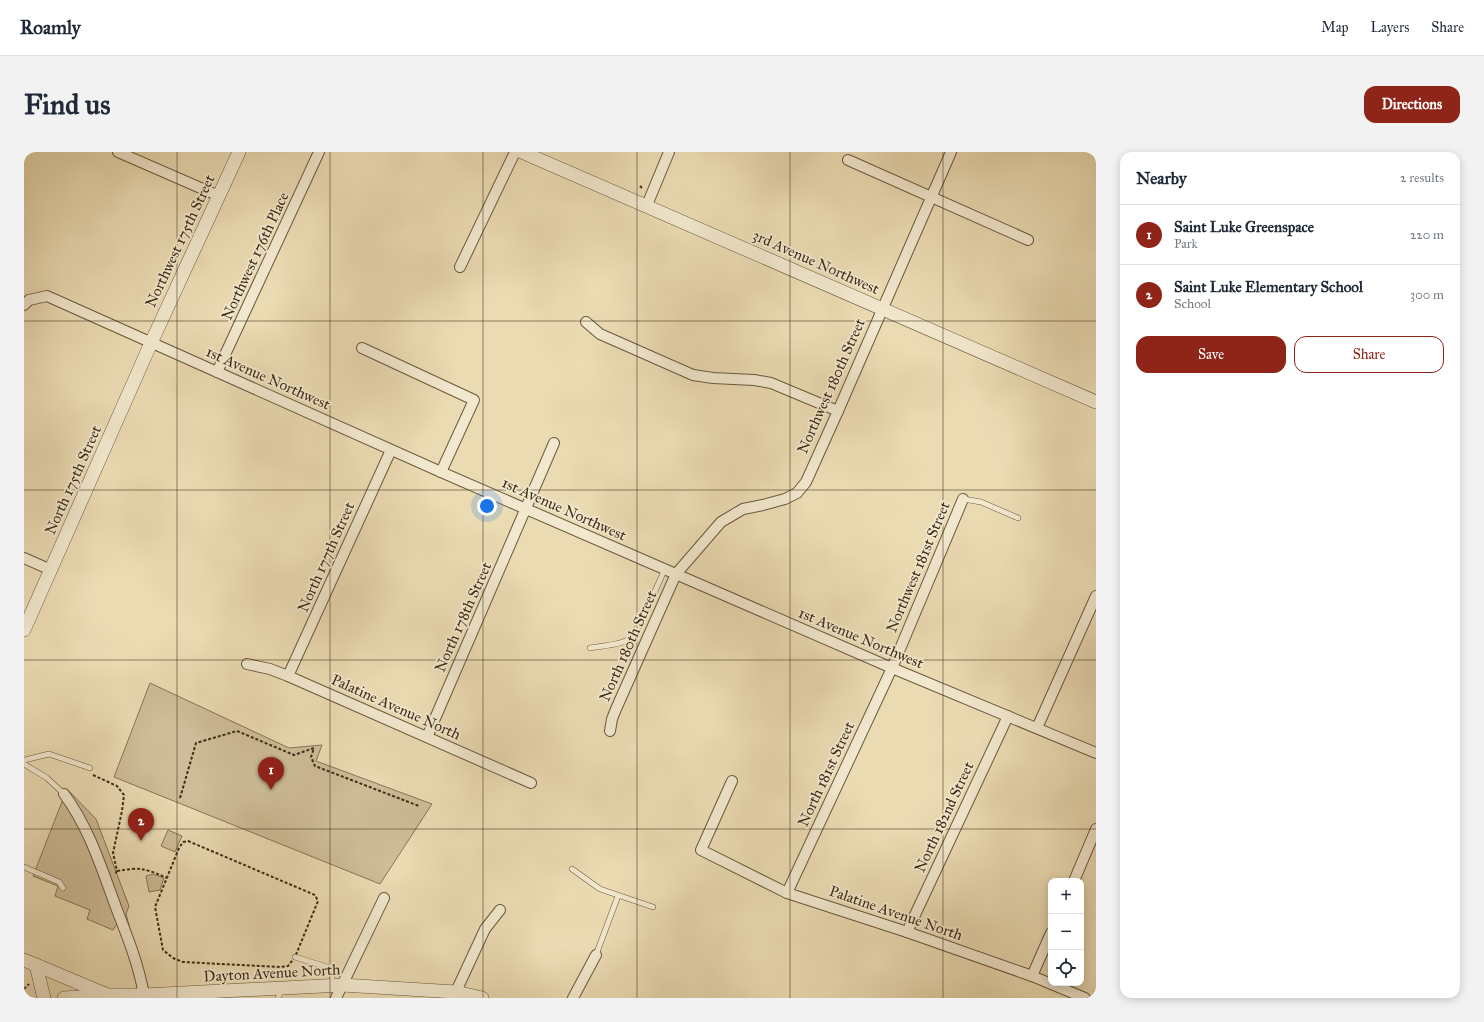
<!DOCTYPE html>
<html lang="en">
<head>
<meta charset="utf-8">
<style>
  body { margin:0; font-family:"IM FELL Great Primer",serif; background:#f2f2f3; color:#1f2937 }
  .controls { position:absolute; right:12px; bottom:12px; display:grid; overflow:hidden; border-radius:8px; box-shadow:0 2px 10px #0003 }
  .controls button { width:36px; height:36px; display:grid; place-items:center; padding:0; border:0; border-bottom:1px solid #e0e1e3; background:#fff; color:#1f2937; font:20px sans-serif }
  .you { position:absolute; left:463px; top:354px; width:14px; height:14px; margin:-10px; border:3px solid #fff; border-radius:50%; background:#1a73e8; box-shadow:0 0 0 6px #1a73e833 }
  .badge { display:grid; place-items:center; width:26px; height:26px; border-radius:50%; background:#8f2418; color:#fff; font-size:13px; font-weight:700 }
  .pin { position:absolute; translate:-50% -33px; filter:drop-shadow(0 1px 2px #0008) }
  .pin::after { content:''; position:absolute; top:21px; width:14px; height:12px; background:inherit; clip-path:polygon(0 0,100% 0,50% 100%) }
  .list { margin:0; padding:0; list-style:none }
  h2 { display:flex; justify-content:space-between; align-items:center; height:52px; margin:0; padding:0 16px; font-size:17px }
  h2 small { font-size:13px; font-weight:400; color:#747a83 }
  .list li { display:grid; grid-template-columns:26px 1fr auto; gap:12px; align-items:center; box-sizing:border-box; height:60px; padding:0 16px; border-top:1px solid #e0e1e3 }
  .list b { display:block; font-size:15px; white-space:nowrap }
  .list p { margin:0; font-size:13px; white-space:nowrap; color:#747a83 }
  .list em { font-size:13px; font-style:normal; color:#747a83 }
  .actions { display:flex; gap:8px; padding:12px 16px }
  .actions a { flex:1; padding:9px 0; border:1px solid #8f2418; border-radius:12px; text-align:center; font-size:14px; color:#8f2418 }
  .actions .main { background:#8f2418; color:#fff }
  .icon { flex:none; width:22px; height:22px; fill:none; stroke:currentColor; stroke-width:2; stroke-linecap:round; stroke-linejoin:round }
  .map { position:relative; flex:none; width:1072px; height:846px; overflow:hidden; border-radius:12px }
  header { display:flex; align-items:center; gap:24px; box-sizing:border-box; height:56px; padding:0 20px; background:#fff; border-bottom:1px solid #e0e1e3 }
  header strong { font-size:19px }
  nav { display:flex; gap:22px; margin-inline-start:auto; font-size:14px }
  .intro { display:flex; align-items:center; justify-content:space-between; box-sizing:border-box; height:96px; padding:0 24px }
  h1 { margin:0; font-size:28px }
  .button { padding:10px 18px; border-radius:12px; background:#8f2418; color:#fff; font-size:14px; font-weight:700 }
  main { display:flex; gap:24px; padding:0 24px }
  aside { flex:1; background:#fff; border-radius:12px; box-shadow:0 2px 10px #0003 }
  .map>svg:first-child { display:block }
  .green { fill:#cebd98; stroke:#867458 }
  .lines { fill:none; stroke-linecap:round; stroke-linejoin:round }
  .service-casing { stroke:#6a583e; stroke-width:6 }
  .minor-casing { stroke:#6a583e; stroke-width:12 }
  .tertiary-casing { stroke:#6a583e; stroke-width:14 }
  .path { stroke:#3f2c17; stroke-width:2; stroke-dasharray:3 2; stroke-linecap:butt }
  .service { stroke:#f2e8ce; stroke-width:5 }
  .minor { stroke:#f2e8ce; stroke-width:10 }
  .tertiary { stroke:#f2e8ce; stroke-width:13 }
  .grid { fill:none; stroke:#3f2c17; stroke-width:1; stroke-opacity:0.55 }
  .labels { text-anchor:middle; stroke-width:3.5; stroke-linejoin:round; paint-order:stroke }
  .street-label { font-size:15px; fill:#3f2c17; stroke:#f2e8ce }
</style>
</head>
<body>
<header>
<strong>Roamly</strong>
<nav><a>Map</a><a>Layers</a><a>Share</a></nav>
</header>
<div class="intro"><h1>Find us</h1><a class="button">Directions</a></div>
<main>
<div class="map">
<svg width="1072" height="846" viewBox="0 0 1072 846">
  <rect width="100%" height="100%" fill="#ebdbb3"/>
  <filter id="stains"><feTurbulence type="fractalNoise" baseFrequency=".005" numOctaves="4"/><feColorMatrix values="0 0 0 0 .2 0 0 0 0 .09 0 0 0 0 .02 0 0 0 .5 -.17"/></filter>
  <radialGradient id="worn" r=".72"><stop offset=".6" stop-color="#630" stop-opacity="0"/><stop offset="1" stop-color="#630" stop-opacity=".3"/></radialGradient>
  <g class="green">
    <polygon points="126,531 265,596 298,593 292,609 408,652 356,732 90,625"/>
    <polygon points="43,637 72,667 105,754 102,762 109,788 101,791 93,772 89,778 63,767 66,758 31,744 34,734 9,724"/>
    <polygon points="144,678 158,684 151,700 137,694"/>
    <polygon points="129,722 140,726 136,738 125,740 122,724"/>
  </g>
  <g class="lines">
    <g class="service-casing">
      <g id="service">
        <polyline points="939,347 957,350 994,366"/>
        <path d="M566 496C576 494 598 493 605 487 615 480 634 431 641 417"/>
        <polyline points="0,608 25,602 66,616"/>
        <polyline points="0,612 23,626 40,642"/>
        <polyline points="0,715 35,730 39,736"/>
        <polyline points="548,717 576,737 629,755"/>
        <polyline points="572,803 594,744"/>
        <polyline points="271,805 303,815 308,821 308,833"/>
        <polyline points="254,846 258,836"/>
      </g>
    </g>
    <g class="minor-casing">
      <g id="minor">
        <polyline points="94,0 195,44"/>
        <polyline points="824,8 1004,88"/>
        <polyline points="623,53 645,0"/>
        <polyline points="436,115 491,0"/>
        <polyline points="0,153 5,148 23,144 417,320 868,516 1072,601"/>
        <polyline points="562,170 576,182 669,223 689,226 730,228 747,231 814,259"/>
        <polyline points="338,196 450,248 417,320"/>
        <polyline points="193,220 295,0"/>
        <polyline points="0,406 27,418"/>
        <polyline points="223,512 246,517 264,524 507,631"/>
        <polyline points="264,524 367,298"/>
        <polyline points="1013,576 1072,444"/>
        <polyline points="586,579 588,567 592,557 652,422 697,370 719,357 739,353 761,347 773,341 782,330 814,259 927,0"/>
        <polyline points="403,585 530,291"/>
        <polyline points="708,629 677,698 763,741 883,780 1008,824 1061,846"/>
        <path d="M40 642C66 677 78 718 93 758 104 786 115 814 120 843"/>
        <polyline points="1050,729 1072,677"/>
        <polyline points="763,741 868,516 939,347"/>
        <polyline points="883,780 984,564"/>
        <polyline points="1008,824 1027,781"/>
        <polyline points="312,846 360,746"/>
        <polyline points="429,846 461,777 476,758"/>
        <polyline points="549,846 572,803"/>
      </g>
    </g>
    <g class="tertiary-casing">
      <g id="tertiary">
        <polyline points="498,0 1072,250"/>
        <polyline points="0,478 127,191 215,0"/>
        <polyline points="0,808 81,842"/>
        <polyline points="12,813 20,846"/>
        <polyline points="40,846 84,843 120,843 318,833 432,840 458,846"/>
      </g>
    </g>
    <g class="path">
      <polyline points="616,34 618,36"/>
      <polyline points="69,623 93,634 100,643 98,659 89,701 93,719 91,722"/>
      <polyline points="156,646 172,591 213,579 270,603 290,596 287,605 291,614 395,654"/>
      <polygon points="164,689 291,743 294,749 271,805 264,814 256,815 159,810 149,806 139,798 131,755 155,696 159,690"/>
      <path d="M93 719C117 715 120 716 143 726"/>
      <polyline points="0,837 5,832"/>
    </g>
    <use href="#service" class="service"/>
    <use href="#minor" class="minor"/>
    <use href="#tertiary" class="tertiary"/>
  </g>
  <path class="grid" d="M153 0V846M306 0V846M459 0V846M613 0V846M766 0V846M919 0V846M0 169H1072M0 338H1072M0 508H1072M0 677H1072"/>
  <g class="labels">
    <g class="street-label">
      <text transform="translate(156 89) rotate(-65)" y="5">Northwest 175th Street</text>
      <text transform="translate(231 104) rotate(-65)" y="5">Northwest 176th Place</text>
      <text transform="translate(792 110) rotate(24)" y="5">3rd Avenue Northwest</text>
      <text transform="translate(244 226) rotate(24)" y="5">1st Avenue Northwest</text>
      <text transform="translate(807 234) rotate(-66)" y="5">Northwest 180th Street</text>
      <text transform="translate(49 328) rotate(-66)" y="5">North 175th Street</text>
      <text transform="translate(540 357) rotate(24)" y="5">1st Avenue Northwest</text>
      <text transform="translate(302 405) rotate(-66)" y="5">North 177th Street</text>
      <text transform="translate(894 415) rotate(-67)" y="5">Northwest 181st Street</text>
      <text transform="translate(439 465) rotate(-66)" y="5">North 178th Street</text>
      <text transform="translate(837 486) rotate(23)" y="5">1st Avenue Northwest</text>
      <text transform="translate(604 494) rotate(-66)" y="5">North 180th Street</text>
      <text transform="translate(372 555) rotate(24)" y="5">Palatine Avenue North</text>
      <text transform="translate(802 622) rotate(-65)" y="5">North 181st Street</text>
      <text transform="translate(920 665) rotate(-65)" y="5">North 182nd Street</text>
      <text transform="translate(872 761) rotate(19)" y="5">Palatine Avenue North</text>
      <text transform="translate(248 821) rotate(-3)" y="5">Dayton Avenue North</text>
    </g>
  </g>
  <rect width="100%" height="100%" filter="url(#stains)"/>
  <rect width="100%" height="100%" fill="url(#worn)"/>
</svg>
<div class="controls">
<button>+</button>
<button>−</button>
<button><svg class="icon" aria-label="locate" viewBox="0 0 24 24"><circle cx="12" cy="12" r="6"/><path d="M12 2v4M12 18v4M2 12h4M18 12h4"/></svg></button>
</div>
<div class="you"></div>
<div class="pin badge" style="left:247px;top:638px">1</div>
<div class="pin badge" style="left:117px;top:689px">2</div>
</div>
<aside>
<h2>Nearby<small>2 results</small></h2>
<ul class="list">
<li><span class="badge">1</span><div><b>Saint Luke Greenspace</b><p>Park</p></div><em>220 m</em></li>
<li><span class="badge">2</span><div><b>Saint Luke Elementary School</b><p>School</p></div><em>300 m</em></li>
</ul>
<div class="actions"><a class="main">Save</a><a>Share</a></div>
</aside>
</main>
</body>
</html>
